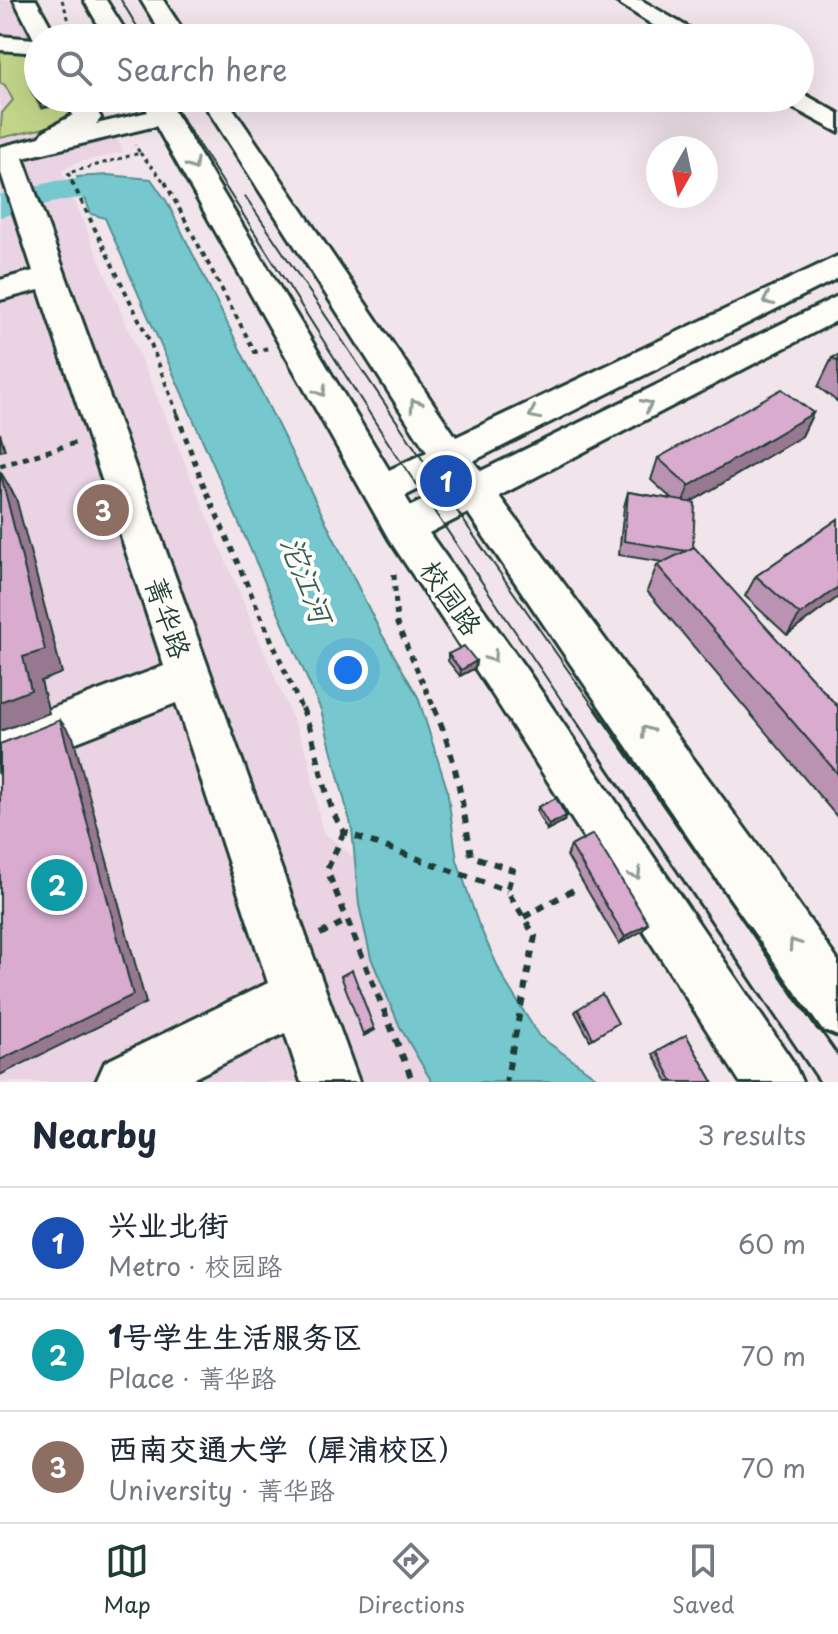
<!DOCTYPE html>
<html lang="en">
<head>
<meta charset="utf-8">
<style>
  body { margin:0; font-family:"Playpen Sans","LXGW WenKai TC",sans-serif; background:#f2f2f3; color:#1f2937 }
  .compass { position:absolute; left:646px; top:136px; width:72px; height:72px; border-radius:50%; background:#fff; box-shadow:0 8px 32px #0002; rotate:189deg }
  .you { position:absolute; left:348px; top:670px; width:28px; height:28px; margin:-20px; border:6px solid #fff; border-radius:50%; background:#1a73e8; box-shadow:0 0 0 12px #1a73e833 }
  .badge { display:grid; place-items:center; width:52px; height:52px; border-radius:50%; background:#1f3d34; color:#fff; font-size:26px; font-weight:700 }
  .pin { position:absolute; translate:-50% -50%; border:4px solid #fff; box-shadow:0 2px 8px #0006 }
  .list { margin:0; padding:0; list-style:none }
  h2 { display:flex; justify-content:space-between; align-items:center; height:104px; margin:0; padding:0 32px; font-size:34px }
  h2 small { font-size:26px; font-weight:400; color:#747a83 }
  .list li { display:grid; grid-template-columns:52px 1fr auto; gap:24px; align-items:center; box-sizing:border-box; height:112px; padding:0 32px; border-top:2px solid #e0e1e3 }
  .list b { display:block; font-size:30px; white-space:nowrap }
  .list p { margin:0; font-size:26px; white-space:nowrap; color:#747a83 }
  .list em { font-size:26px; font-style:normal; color:#747a83 }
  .icon { flex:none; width:44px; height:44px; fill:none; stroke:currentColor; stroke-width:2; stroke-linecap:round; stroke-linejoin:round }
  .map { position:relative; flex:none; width:838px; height:1082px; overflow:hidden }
  .search { position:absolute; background:#fff; box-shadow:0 8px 32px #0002; left:24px; right:24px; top:24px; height:88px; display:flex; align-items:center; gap:20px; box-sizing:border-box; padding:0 28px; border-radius:44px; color:#747a83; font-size:30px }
  .sheet { height:440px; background:#fff }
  nav { display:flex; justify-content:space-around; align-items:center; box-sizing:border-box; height:112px; border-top:2px solid #e0e1e3; background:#fff; font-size:22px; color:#747a83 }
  nav a { display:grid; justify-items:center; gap:4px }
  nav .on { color:#1f3d34 }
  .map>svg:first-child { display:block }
  .built { fill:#ead3e3 }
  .green { fill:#c3d589; stroke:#71895e; stroke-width:2 }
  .water { fill:#76c8ce; stroke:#539090; stroke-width:2 }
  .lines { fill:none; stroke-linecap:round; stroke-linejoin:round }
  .river { fill:#76c8ce; fill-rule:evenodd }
  .minor-casing { stroke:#1f3d34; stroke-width:6 }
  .path-far3 { stroke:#1f3d34; stroke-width:3; stroke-dasharray:4 4; stroke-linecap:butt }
  .path-far2 { stroke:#1f3d34; stroke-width:4; stroke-dasharray:5 5; stroke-linecap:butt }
  .path-far1 { stroke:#1f3d34; stroke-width:5; stroke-dasharray:6 6; stroke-linecap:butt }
  .path { stroke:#1f3d34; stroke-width:6; stroke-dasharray:8 8; stroke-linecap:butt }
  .minor { fill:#fdfcf7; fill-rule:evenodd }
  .tram-far1 { stroke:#1f3d34; stroke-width:2 }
  .tram { stroke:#1f3d34; stroke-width:3 }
  .wall { fill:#ba93b2; stroke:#1f3d34; stroke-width:2 }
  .shaded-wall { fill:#977891; stroke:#1f3d34; stroke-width:2 }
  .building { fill:#d8abcf; stroke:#1f3d34; stroke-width:2 }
  .oneway { stroke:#8e9c96 }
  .labels { text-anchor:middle; stroke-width:8; stroke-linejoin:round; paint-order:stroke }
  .street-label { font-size:28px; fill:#1f3d34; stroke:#fdfcf7 }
  .water-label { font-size:30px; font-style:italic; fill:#35605a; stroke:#fdfcf7 }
</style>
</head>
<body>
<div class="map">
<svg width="838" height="1082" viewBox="0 0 838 1082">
  <rect width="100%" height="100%" fill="#f2e4eb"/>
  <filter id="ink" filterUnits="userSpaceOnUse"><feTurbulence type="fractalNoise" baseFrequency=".0125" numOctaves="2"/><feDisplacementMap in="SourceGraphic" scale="16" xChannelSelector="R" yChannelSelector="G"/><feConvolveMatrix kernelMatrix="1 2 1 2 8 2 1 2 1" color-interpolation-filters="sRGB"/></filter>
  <g filter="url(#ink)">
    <polygon class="built" points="0,0 33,0 38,38 38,98 91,98 124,152 75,163 62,171 308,756 322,831 354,858 359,905 371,958 432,1082 0,1082"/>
    <polygon class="green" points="0,45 38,51 38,86 30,89 41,109 68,103 73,115 67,123 0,138 2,113 13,100 5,85 0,83"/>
    <polygon class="water" points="108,175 151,179 167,202 380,631 418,697 447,789 457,860 478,923 503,978 539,1036 603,1082 432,1082 400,1027 371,958 359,905 352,829 321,710 105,218 91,214 77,177"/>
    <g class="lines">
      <path class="river" d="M97 177C130 183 142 186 161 214L155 222C121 231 128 205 101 200 69 193 31 210 0 217V195L56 181Z"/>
      <g class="minor-casing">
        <g id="minor">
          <polygon points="14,0 36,0 57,38 38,38 38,53 0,50 0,36 34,39"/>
          <polygon points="84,0 106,0 130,38 106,38"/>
          <polygon points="141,0 163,0 188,38 164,38"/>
          <polygon points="614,0 641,0 698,33 702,38 673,38"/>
          <polygon points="800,92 838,113 838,132 784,103 780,98 800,98"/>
          <path d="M64 98H90L101 118 96 124 148 112 140 98H166L389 470 427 452 200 98H226L456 437 838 256V278L473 461 481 471 838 296V320L499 496 755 842 838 961V1036L818 1028 468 513 429 533 526 669 793 1062 802 1082H740L494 697 389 539 156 126 23 158 359 1082H301L285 1033 186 1082H96L105 1062 268 983 176 703 0 772V728L164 666 39 290 0 300V280L33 271 0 170V147L40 137 44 131 73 115ZM443 477 450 487 411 506 405 496Z"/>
        </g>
      </g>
      <g class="path-far3">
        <polyline points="62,0 75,38"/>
        <polyline points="140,153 166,184"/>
        <polyline points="73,184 68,173 140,153 135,145"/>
      </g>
      <g class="path-far2">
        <polyline points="72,182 151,344 178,416"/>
        <polyline points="165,182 255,352 268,348"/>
      </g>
      <g class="path-far1">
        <polyline points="177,414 201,479 302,710"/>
        <polyline points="0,466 75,443"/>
        <polyline points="394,574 397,624 435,710"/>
      </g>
      <g class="path">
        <path d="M302 708C319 747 321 796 344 832L507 891"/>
        <path d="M434 708C456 756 463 805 471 856L513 870 507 891 535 936 506 1082"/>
        <polyline points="344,832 327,870 413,1082"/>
        <polyline points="524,917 575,889"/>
        <polyline points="320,934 348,920"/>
      </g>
      <use href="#minor" class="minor"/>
      <g class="tram-far1">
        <polyline points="121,0 144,38"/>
        <polyline points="169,98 391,447 568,710"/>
        <polyline points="245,196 474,536 596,710"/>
      </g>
      <g class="tram">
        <polyline points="567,708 819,1082"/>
        <polyline points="595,708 838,1055"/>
      </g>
    </g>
    <g class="wall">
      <polygon points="38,70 38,98 70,98 71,101 42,108 31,89 26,73"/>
      <polygon points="838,355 838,402 818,387 832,358"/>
      <polygon points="813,413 802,436 691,502 693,548 838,707 838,818 647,591 657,565 663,562 619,555 624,507 628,492 672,499 651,480 658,458"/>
      <polygon points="838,519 838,597 787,635 745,596 756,576"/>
      <polygon points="448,654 476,661 475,668 460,676 448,661"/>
      <polygon points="538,807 564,821 547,830 537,812"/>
      <polygon points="571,846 648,923 642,931 619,944 567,856"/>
      <polygon points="578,1009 615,1025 590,1040 575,1012"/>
      <polygon points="686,1035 713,1082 668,1082 653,1054"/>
    </g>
    <g class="shaded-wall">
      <polygon points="38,98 70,98 71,101 42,108"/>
      <polygon points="813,413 802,436 681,508 689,486"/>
      <polygon points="0,433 5,450 0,451"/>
      <polygon points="0,471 16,498 62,673 41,681 49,713 0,731 0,702 23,657"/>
      <polygon points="838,587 838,597 787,635 800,615"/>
      <polygon points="476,661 475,668 460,676 461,670"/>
      <polygon points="60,720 73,737 146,1003 0,1075 0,1060"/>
      <polygon points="566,816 564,821 547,830 549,825"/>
      <polygon points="648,923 642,931 619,944 625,937"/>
      <polygon points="374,1028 375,1030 364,1036 363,1034"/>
    </g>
    <g class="building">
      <polygon points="38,70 38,92 36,93 26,73"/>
      <polygon points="838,355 838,362 832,358"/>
      <polygon points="782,389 813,413 689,486 658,458"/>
      <polygon points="0,471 45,650 23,657 31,690 0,702"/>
      <polygon points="628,492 695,503 693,548 686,551 624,541"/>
      <polygon points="838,519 838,587 800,615 756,576"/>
      <polygon points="694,547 838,707 838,774 657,565"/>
      <polygon points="464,646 476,661 461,670 448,654"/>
      <polygon points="60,720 133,995 0,1060 0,744"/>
      <polygon points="556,798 566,816 549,825 538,807"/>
      <polygon points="593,834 648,923 625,937 571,846"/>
      <polygon points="352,970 374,1028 363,1034 341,976"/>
      <polygon points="602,994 618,1023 593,1038 578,1009"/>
      <polygon points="686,1035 713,1082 673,1082 657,1052"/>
    </g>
    <defs><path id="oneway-chevron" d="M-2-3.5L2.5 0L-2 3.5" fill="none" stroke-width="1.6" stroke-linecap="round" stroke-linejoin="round" transform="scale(2)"/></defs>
    <g class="oneway">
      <use href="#oneway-chevron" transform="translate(193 165) rotate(60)"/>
      <use href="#oneway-chevron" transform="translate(768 300) rotate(154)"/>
      <use href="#oneway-chevron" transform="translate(321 391) rotate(60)"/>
      <use href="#oneway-chevron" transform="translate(415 404) rotate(-123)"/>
      <use href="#oneway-chevron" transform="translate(647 405) rotate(-27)"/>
      <use href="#oneway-chevron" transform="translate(534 414) rotate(154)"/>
      <use href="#oneway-chevron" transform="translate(492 657) rotate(55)"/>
      <use href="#oneway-chevron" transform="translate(646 731) rotate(-125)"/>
      <use href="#oneway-chevron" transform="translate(636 874) rotate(57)"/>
      <use href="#oneway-chevron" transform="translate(794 944) rotate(-124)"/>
    </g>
  </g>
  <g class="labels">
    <g class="street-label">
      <text transform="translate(451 598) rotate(55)" y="10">校园路</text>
      <text transform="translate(168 618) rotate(71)" y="10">菁华路</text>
    </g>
    <g class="water-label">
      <text transform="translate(306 580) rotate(69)" y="10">沱江河</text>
    </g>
  </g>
</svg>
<svg class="compass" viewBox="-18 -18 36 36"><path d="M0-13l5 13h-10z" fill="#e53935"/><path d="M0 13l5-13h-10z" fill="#747a83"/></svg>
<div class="you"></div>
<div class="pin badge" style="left:446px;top:481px;background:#1a4fb4">1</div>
<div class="pin badge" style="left:57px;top:885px;background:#0f9aa8">2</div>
<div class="pin badge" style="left:103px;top:510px;background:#8d6e63">3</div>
<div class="search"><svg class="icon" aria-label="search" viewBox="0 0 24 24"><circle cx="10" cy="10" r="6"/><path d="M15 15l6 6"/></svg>Search here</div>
</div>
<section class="sheet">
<h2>Nearby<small>3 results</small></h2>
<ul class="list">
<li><span class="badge" style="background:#1a4fb4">1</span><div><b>兴业北街</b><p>Metro · 校园路</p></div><em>60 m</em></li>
<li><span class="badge" style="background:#0f9aa8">2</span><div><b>1号学生生活服务区</b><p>Place · 菁华路</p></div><em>70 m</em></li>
<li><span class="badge" style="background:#8d6e63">3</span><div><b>西南交通大学（犀浦校区）</b><p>University · 菁华路</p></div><em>70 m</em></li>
</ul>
</section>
<nav>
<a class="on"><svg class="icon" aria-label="map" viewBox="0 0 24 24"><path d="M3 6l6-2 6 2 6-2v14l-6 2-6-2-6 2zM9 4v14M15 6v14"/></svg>Map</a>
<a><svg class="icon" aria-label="directions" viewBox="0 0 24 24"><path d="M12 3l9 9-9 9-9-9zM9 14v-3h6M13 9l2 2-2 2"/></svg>Directions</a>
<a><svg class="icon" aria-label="saved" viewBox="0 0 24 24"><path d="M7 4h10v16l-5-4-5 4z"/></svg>Saved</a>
</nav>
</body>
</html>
